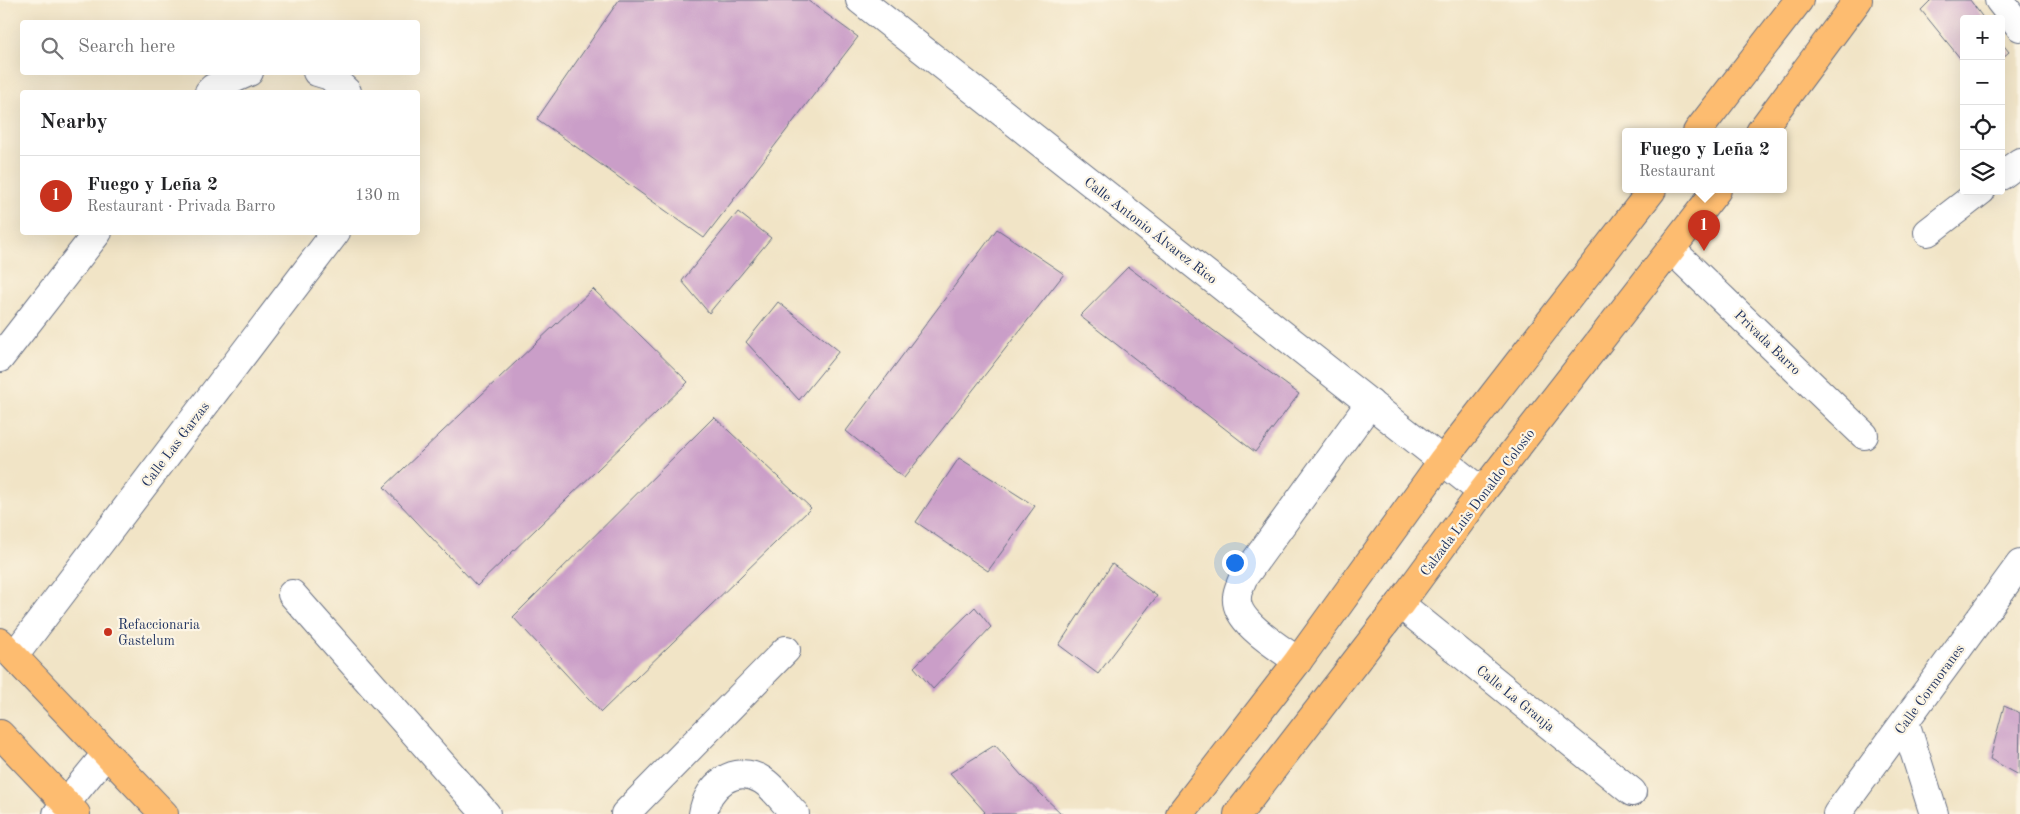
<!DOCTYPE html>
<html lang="en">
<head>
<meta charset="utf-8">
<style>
  body { margin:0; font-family:"Old Standard TT",serif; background:#f6f6f6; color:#202124 }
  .controls { position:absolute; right:15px; top:15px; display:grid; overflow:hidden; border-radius:5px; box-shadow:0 5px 20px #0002 }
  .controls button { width:45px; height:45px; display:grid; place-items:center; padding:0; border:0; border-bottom:1px solid #e0e0e0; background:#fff; color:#202124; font:25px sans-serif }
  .you { position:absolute; left:1234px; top:562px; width:18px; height:18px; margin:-12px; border:4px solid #fff; border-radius:50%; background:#1a73e8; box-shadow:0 0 0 8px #1a73e833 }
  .badge { display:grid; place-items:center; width:32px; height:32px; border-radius:50%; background:#c8321e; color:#fff; font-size:16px; font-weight:700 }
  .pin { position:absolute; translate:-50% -41px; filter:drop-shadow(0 1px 2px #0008) }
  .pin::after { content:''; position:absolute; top:26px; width:18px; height:15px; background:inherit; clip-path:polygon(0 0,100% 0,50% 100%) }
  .popup { position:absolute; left:1622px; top:128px; width:165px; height:65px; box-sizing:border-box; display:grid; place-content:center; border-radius:5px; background:#fff; filter:drop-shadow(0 1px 4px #0005); font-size:16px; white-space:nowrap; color:#757577 }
  .popup b { font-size:19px; color:#202124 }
  .popup::after { content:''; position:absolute; left:50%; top:100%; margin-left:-10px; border:10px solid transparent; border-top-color:#fff }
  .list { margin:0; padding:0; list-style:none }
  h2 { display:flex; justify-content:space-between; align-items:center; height:65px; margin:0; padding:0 20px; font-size:21px }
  h2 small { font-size:16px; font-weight:400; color:#757577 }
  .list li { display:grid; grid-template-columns:32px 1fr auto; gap:15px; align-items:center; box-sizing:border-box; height:80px; padding:0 20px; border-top:1px solid #e0e0e0 }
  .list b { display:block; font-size:19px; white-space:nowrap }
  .list p { margin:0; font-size:16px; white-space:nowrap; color:#757577 }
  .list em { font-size:16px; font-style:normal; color:#757577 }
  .icon { flex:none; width:28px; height:28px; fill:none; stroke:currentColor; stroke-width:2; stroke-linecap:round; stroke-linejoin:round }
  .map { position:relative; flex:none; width:2020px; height:814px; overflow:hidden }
  .search { position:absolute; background:#fff; box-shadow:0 5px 20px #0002; left:20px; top:20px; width:400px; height:55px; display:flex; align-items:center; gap:12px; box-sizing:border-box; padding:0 18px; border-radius:5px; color:#757577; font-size:19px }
  .panel { position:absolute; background:#fff; box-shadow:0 5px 20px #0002; left:20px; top:90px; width:400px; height:145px; border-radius:5px }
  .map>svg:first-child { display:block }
  .building { fill:#ca9ec8 }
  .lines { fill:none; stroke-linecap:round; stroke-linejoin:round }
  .minor-casing { stroke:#666e82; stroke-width:30 }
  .major-casing { stroke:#666e82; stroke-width:30 }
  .minor { stroke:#fff; stroke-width:28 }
  .major { stroke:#fdbc6f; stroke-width:28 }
  .poi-dot { fill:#c8321e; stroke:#fcf5e5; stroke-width:2 }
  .labels { text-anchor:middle; stroke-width:4.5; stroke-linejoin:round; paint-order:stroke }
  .street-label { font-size:14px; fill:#1b2f5e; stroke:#fcf5e5 }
  .poi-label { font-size:14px; fill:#1b2f5e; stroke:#fcf5e5; text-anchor:start }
</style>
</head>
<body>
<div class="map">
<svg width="2020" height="814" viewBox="0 0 2020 814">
  <rect width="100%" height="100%" fill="#fcf5e5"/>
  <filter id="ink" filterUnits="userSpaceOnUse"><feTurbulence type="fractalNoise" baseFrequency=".02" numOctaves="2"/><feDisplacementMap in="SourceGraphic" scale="10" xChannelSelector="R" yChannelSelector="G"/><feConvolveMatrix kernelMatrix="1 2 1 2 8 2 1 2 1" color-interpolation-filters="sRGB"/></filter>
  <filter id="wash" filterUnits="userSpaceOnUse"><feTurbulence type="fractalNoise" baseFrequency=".0096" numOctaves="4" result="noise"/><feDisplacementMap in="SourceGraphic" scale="20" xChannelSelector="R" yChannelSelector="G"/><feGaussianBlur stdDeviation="1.12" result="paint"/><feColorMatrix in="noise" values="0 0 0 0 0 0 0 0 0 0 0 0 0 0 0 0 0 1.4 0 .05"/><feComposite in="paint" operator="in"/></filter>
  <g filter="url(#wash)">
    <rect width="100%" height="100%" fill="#f1e4c6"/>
    <g id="blocks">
      <g class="building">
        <polygon points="619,0 807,0 858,37 704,238 537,119"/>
        <polygon points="1931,0 1970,0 1984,19 1964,19 1964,63 1921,10"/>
        <polygon points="2001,42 2009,52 2001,59"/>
        <polygon points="738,212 771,238 709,313 682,281"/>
        <polygon points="997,229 1064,274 904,478 846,431"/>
        <polygon points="1128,267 1299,394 1255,452 1080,316"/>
        <polygon points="593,289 688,382 477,586 384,487"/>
        <polygon points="778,302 839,351 799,400 746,342"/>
        <polygon points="714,417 811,508 601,712 513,617"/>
        <polygon points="959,458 1035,506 988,571 916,522"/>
        <polygon points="1112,564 1157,596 1098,674 1059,645"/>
        <polygon points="975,607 991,627 933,689 914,667"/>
        <polygon points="2004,706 2020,713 2019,775 1990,759"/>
        <polygon points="995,745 1022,776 1062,814 983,814 985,812 950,773"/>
      </g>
    </g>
  </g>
  <g filter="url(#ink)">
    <use href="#blocks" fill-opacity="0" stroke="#666e82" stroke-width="1"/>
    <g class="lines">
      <g class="minor-casing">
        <g id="minor">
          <polyline points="860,0 1482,492"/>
          <polyline points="1999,0 2020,27"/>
          <polyline points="317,72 330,76 347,92"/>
          <polyline points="209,92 213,88 249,72"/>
          <polyline points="2001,176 2020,162"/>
          <polyline points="1928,232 1981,191"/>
          <polyline points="1672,250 1864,435"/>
          <polyline points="0,358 98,232"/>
          <polyline points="292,594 486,814"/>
          <polyline points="1400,604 1632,792"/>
          <polyline points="14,656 336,232"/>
          <path d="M1298 661C1280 648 1234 622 1237 597 1237 591 1241 584 1243 578L1370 403"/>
          <polyline points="1905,722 1934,814"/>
          <polyline points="57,814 106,754"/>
          <polyline points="625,814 786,650"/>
          <path d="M703 814C707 786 735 763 762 780 774 787 785 804 795 814"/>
          <polyline points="1837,814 2020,564"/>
        </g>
      </g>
      <g class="major-casing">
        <g id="major">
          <polyline points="1697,132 1799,0"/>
          <polyline points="1760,132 1858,0"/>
          <polyline points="0,642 164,814"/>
          <polyline points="0,734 76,814"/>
          <polyline points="1180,814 1298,661 1443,460 1652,190"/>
          <polyline points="1238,814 1400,604 1482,492 1717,190"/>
        </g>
      </g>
      <use href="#minor" class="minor"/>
      <use href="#major" class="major"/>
    </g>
  </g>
  <circle class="poi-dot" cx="108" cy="632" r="5"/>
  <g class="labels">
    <g class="street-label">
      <text transform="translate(1151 230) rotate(38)" y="5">Calle Antonio Álvarez Rico</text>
      <text transform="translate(1768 342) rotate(44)" y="5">Privada Barro</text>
      <text transform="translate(175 444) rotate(-53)" y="5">Calle Las Garzas</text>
      <text transform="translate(1477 502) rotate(-53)" y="5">Calzada Luis Donaldo Colosio</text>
      <text transform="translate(1929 689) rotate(-54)" y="5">Calle Cormoranes</text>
      <text transform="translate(1516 698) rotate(39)" y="5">Calle La Granja</text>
    </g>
    <g class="poi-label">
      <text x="118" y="629">Refaccionaria<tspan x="118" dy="16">Gastelum</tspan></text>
    </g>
  </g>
</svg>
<div class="controls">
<button>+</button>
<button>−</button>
<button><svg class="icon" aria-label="locate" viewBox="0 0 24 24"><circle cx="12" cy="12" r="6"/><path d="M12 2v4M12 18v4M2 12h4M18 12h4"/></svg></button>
<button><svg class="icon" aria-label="layers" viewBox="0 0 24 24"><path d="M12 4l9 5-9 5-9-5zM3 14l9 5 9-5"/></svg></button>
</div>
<div class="you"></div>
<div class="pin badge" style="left:1704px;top:251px">1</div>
<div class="popup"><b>Fuego y Leña 2</b>Restaurant</div>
<div class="search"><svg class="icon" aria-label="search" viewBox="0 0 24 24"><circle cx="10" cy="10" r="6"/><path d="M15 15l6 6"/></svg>Search here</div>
<section class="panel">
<h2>Nearby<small></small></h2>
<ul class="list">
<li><span class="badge">1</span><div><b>Fuego y Leña 2</b><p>Restaurant · Privada Barro</p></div><em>130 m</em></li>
</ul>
</section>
</div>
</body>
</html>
